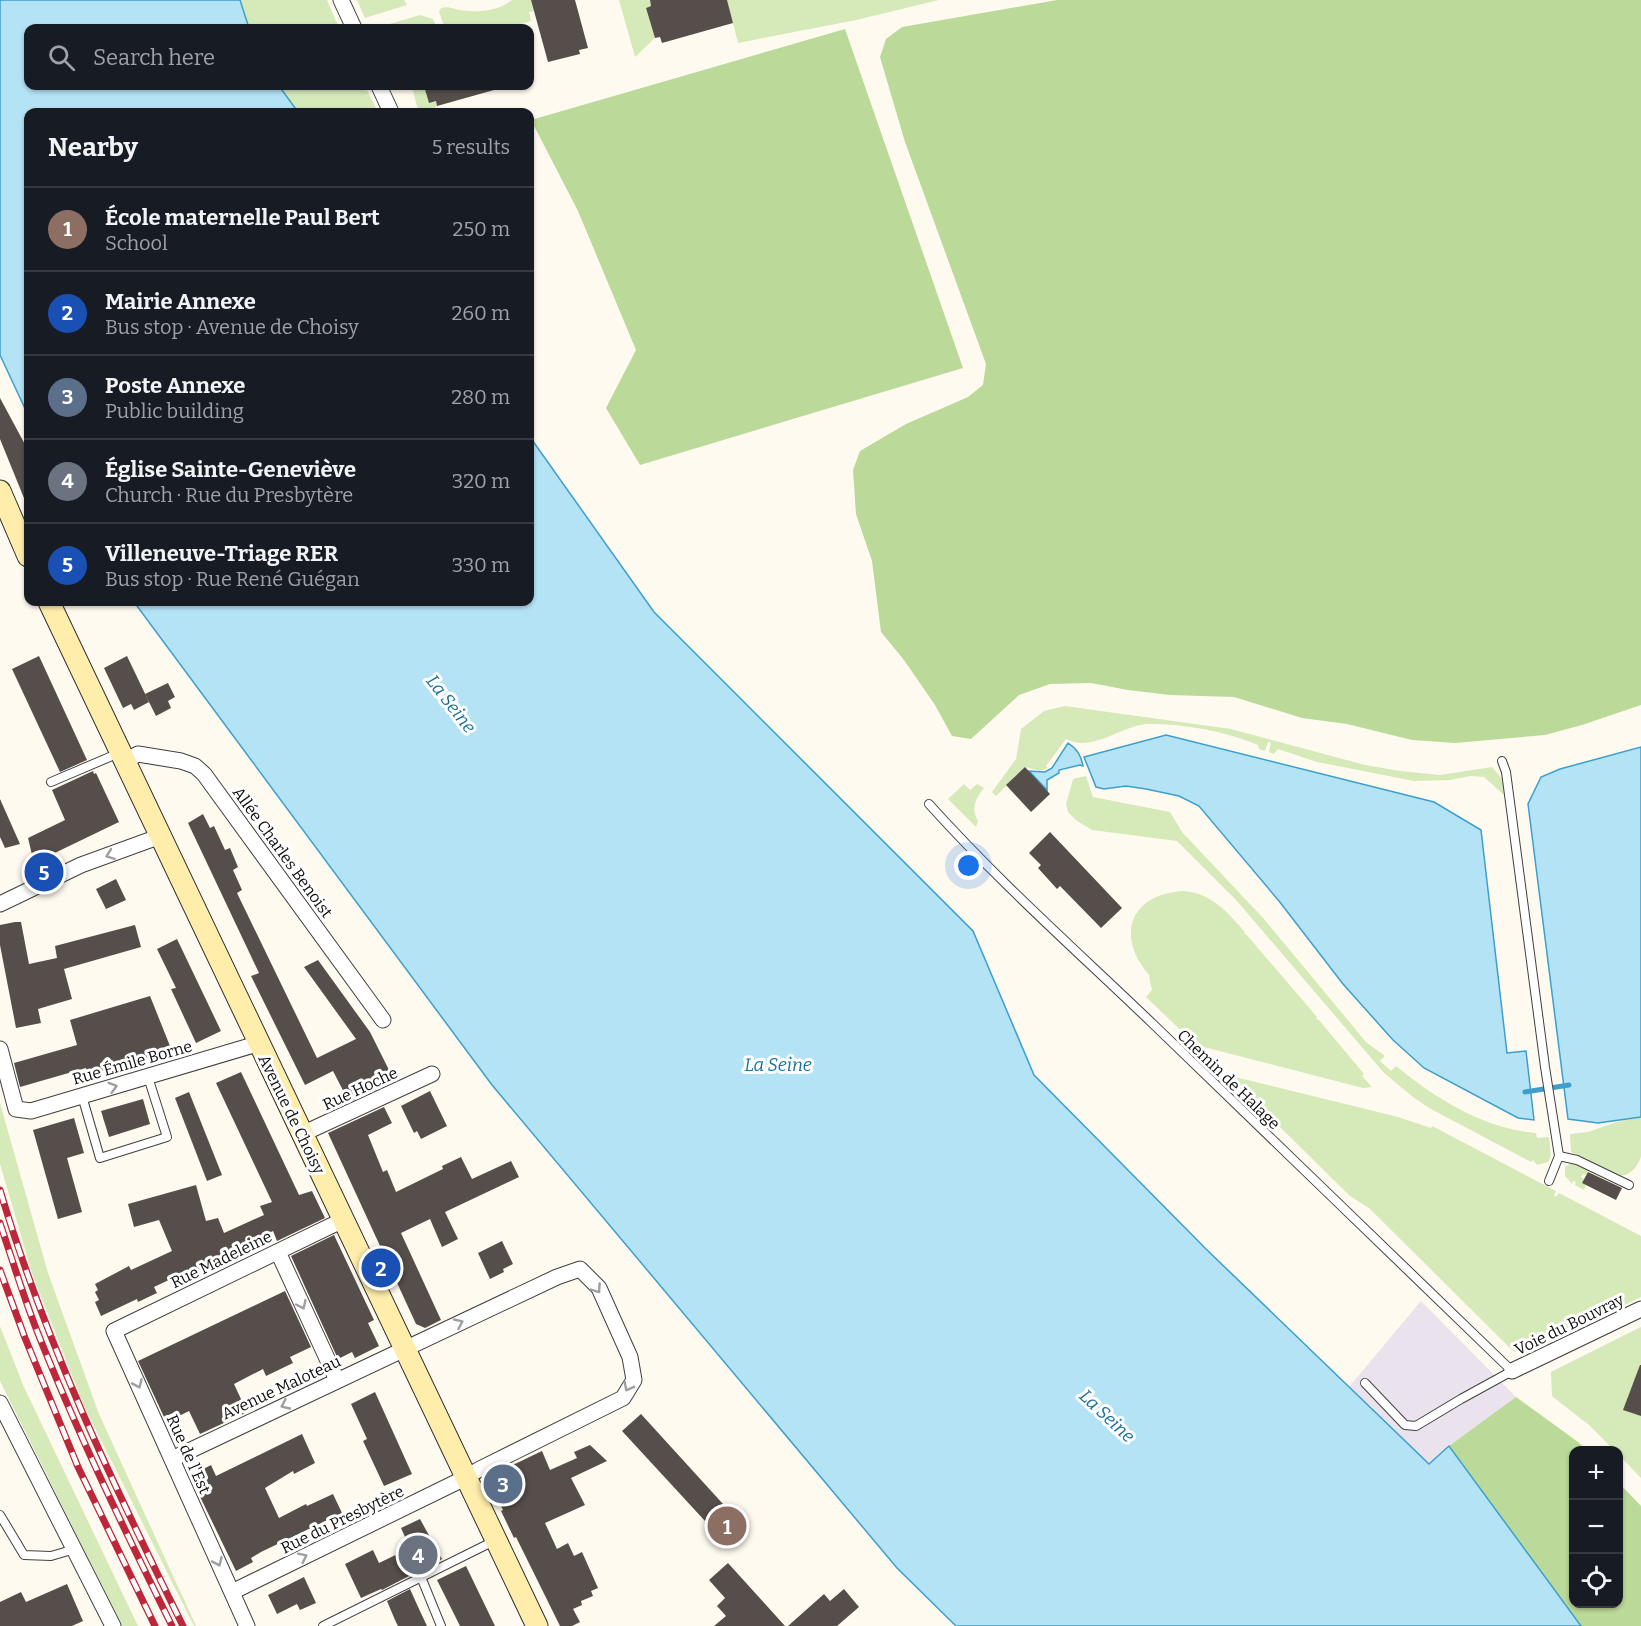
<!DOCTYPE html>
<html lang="en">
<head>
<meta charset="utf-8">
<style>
  body { margin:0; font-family:Bitter,serif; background:#242831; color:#f1f3f6 }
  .controls { position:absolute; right:18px; bottom:18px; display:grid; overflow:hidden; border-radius:12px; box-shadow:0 2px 4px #0004 }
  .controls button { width:54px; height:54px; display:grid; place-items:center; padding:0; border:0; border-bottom:2px solid #363941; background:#171b24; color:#f1f3f6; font:30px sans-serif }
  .you { position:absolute; left:969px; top:866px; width:21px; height:21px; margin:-15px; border:4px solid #fff; border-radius:50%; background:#1a73e8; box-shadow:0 0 0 9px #1a73e833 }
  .badge { display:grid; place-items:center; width:39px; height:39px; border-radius:50%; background:#da97a2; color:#fff; font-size:20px; font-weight:700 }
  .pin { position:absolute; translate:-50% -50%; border:3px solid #fff; box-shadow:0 2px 6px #0006 }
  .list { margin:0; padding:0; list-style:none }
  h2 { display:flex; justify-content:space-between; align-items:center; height:78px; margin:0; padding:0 24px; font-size:26px }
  h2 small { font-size:20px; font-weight:400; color:#9ea1a6 }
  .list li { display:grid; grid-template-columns:39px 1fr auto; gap:18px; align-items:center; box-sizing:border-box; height:84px; padding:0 24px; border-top:2px solid #363941 }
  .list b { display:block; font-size:22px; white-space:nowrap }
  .list p { margin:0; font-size:20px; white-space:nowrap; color:#9ea1a6 }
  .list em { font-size:20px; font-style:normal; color:#9ea1a6 }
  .icon { flex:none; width:33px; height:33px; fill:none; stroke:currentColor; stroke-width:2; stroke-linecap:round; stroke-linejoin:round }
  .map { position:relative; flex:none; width:1641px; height:1626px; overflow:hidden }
  .search { position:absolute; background:#171b24; box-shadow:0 2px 4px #0004; left:24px; top:24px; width:510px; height:66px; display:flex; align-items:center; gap:15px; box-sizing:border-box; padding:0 21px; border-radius:12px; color:#9ea1a6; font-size:22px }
  .panel { position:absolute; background:#171b24; box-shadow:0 2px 4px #0004; left:24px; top:108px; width:510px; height:498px; border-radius:12px }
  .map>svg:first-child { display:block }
  .industrial { fill:#eae2ec }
  .green { fill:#d6e9b9 }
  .forest { fill:#bbd998 }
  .water { fill:#b4e3f5; stroke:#3c9fcc; stroke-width:1.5 }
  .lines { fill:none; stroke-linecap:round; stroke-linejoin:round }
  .stream { stroke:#3c9fcc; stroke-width:5 }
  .building { fill:#564e4a }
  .service-casing { stroke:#414141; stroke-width:10 }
  .minor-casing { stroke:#414141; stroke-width:17 }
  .secondary-casing { stroke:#303030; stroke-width:23 }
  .service { stroke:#fff; stroke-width:8 }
  .minor { stroke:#fff; stroke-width:15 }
  .secondary { stroke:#feedab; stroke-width:21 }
  .rail-casing { stroke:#bd273c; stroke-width:7 }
  .rail { stroke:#fff; stroke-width:4.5; stroke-dasharray:14; stroke-linecap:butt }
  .oneway { stroke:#9f9f9f }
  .labels { text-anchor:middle; stroke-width:6; stroke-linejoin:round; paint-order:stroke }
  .street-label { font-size:16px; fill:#0e0e0e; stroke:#fff }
  .water-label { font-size:18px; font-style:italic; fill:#18709e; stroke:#fff }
</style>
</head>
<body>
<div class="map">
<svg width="1641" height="1626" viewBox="0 0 1641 1626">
  <rect width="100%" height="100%" fill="#fffaef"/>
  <polygon class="industrial" points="1421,1301 1516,1397 1449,1446 1429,1464 1349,1387"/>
  <g class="green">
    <polygon points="240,0 327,0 339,28 249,28"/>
    <polygon points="357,0 404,0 407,5 365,18"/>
    <path d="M512 0H531L534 11 529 12 531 21 504 28H445L439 12 441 8C448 6 453 9 460 10 479 13 497 11 512 0Z"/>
    <polygon points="619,0 650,0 651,6 646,8 655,38 635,57"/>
    <polygon points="727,0 939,0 856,20 738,43"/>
    <polygon points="420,15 433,19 437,28 376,28"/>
    <polygon points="279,86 365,86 378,112 298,112"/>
    <polygon points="412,86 424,86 429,103 436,101 437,106 432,109 432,112 421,112 417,107"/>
    <path d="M1065 706 1231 729 1365 765 1400 771 1440 775 1492 767 1503 780 1504 795 1484 777 1470 776 1450 780 1414 781 1317 762 1278 749 1274 754 1269 752 1271 743 1268 742 1265 751 1259 749 1258 745C1224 731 1186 724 1149 724 1121 725 1093 753 1066 739L1046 766 1048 768 1040 771 1025 767 996 796 992 792 1016 759 1021 729 1044 711Z"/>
    <path d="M1086 776 1093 797 1170 812 1182 832 1264 919 1366 1042 1385 1056 1380 1061 1391 1071 1396 1066C1435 1098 1484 1129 1536 1133L1537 1138 1549 1137 1551 1156 1548 1162 1537 1165 1533 1160 1531 1162 1429 1108 1413 1097 1384 1073 1237 901 1177 841 1092 830 1077 821 1068 812 1066 804 1073 779Z"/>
    <path d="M964 784 970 790 977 784 984 788C975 799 971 808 978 821L976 827 948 799Z"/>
    <path d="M1182 891C1211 892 1227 912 1245 932L1244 934H1246L1317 1017 1316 1019 1319 1020 1364 1074 1362 1076 1372 1087 1363 1088 1196 1045 1146 997 1152 990 1149 977 1150 976C1116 938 1128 895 1182 891Z"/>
    <polygon points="1227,1075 1398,1117 1431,1128 1432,1126 1556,1191 1554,1195 1556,1197 1559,1193 1641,1236 1641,1297 1523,1355 1512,1350 1369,1208 1350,1196"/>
    <polygon points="0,1103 48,1273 99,1414 196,1626 194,1626 84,1406 32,1273 0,1164"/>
    <path d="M1641 1117C1641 1129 1641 1145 1641 1156 1639 1166 1628 1178 1618 1175L1571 1152 1570 1134 1588 1132 1617 1122Z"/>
    <polygon points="1572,1163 1588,1170 1586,1175 1583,1174 1581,1177 1584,1179 1582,1183 1586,1185 1584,1190 1575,1185 1576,1182 1573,1181 1572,1184 1565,1176 1565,1167"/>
    <polygon points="0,1326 23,1385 138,1626 122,1626 0,1381"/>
    <polygon points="1641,1327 1641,1478 1619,1455 1618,1450 1614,1450 1589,1425 1552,1396 1551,1372"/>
  </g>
  <g class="forest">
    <polygon points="1057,0 1641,0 1641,705 1582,725 1545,735 1455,743 1412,740 1347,724 1302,718 1234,697 1170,695 1128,690 1091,683 1050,684 1019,695 971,739 952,736 935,705 904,660 881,632 872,561 856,514 853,470 860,451 906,424 968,397 983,385 986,364 905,142 880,57 886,39 902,27"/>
    <polygon points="845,29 963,368 640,465 606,408 636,350 578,211 531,120"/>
    <polygon points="1516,1397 1578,1442 1586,1450 1574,1450 1574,1604 1618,1604 1619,1483 1641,1506 1641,1626 1581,1626 1449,1446"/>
  </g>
  <g class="water">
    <polygon points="0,0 240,0 249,28 28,28 28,86 279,86 298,112 28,112 28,415 0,355"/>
    <polygon points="530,437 654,612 973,931 1034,1075 1206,1249 1429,1464 1449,1446 1581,1626 956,1626 897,1568 492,1085 134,602 530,602"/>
    <polygon points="1166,735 1434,802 1481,830 1507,1053 1526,1051 1534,1120 1518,1118 1424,1068 1393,1040 1343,984 1279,901 1199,806 1179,796 1146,789 1126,786 1104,789 1096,787 1084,757"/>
    <path d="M1068 743C1077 749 1081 755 1083 766L1080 765 1059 770V773L1047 780V790L1029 771 1045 772 1052 768Z"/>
    <polygon points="1641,747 1641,1117 1598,1123 1568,1119 1528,804 1541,777 1560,769"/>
  </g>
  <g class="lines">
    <polyline class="stream" points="1525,1092 1569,1085"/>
  </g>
  <g class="building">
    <polygon points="531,0 575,0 588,48 579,50 580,54 548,62"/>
    <polygon points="650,0 727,0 733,23 662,43 660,37 655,38 646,8 651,6"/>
    <polygon points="424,86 494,86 494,90 437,106 436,101 429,103"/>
    <polygon points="0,398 28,450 28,508 0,439"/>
    <polygon points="39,656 87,760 60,772 12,669"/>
    <polygon points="127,656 149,702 134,710 131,704 123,708 104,668"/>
    <polygon points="168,683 175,697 168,701 171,708 156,716 145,694"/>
    <polygon points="1025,767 1050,794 1031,812 1006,785"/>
    <polygon points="93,771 94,774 96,773 119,822 34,863 28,838 65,820 52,790"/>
    <polygon points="0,799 20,844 5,848 0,837"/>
    <polygon points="203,814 210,828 214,826 225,850 230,848 238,867 233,870 242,890 237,893 317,1058 356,1039 304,967 318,960 370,1032 391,1074 372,1083 376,1089 349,1102 333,1071 305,1085 251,976 259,973 188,823"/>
    <polygon points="1050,832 1122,908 1101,928 1060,886 1057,889 1038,868 1041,865 1029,853"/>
    <polygon points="116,879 126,900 106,909 96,889"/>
    <polygon points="15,922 21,922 29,964 57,958 55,946 135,925 141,947 64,969 72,999 38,1009 41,1023 16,1028 0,945 0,925"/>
    <polygon points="177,939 221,1031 196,1043 171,989 176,988 157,949"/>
    <polygon points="150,996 172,1051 88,1075 86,1068 20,1087 14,1063 77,1045 70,1020"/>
    <polygon points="241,1072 299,1195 312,1191 325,1218 277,1241 273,1231 227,1252 228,1253 212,1261 213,1263 191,1273 190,1270 154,1287 157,1293 138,1302 137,1299 101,1316 95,1302 99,1300 95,1292 98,1290 95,1284 129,1266 131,1270 172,1251 159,1220 134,1227 128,1204 196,1185 206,1221 218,1218 224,1233 264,1215 260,1206 272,1202 216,1083"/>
    <polygon points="430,1091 447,1126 421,1139 417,1131 414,1133 401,1106"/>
    <polygon points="189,1092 222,1175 207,1181 175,1098"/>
    <polygon points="143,1099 150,1124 109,1137 101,1111"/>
    <polygon points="384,1107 392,1123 368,1135 383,1172 387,1170 396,1192 443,1169 442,1166 461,1157 472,1179 511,1161 519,1177 445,1212 458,1239 442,1247 430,1219 401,1233 441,1320 425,1328 416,1324 328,1133"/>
    <polygon points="74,1118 84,1153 67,1158 82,1212 58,1219 33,1130"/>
    <polygon points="1588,1172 1622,1188 1616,1200 1582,1183"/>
    <polygon points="334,1235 374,1320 368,1323 379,1346 355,1358 352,1352 338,1359 291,1256"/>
    <polygon points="502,1241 513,1264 503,1269 504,1272 490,1279 478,1253"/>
    <polygon points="285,1291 311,1347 290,1357 293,1363 266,1376 263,1369 234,1384 247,1412 239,1416 200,1434 189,1411 177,1417 175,1412 164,1417 138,1361"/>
    <polygon points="1640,1365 1641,1365 1641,1416 1623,1410"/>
    <polygon points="375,1392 412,1474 384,1486 363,1441 367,1439 351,1404"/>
    <polygon points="641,1414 723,1504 705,1521 622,1431"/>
    <polygon points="302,1434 315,1463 294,1474 293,1471 265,1488 279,1518 306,1504 307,1506 333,1494 342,1513 261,1552 251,1558 253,1562 236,1571 190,1476 211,1465 216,1476"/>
    <polygon points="590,1445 607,1461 571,1478 585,1505 545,1523 557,1549 568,1543 574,1556 582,1552 598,1588 591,1591 593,1596 581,1601 582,1605 573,1609 580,1622 572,1626 560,1626 516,1537 514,1538 501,1511 503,1510 490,1482 492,1475 542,1451 550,1470 577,1458 574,1452"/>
    <polygon points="420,1519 442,1559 382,1590 381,1589 361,1598 345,1564 373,1550 379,1563 410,1548 401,1528"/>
    <polygon points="728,1563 785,1626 714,1626 726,1616 717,1606 725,1598 709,1580"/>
    <polygon points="466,1566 495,1626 460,1626 437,1580"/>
    <polygon points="304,1577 316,1603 300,1610 297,1604 277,1614 268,1595"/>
    <polygon points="67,1584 83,1621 72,1626 0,1626 0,1602 21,1592 26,1602"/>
    <polygon points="410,1589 419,1609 427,1626 398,1626 395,1620 387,1601"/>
    <polygon points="844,1589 859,1607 837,1626 788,1626 824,1594 830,1601"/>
  </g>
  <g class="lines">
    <g class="service-casing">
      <g id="service">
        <polyline points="1502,761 1506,772 1545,1067 1559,1156 1549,1181"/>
        <polyline points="51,782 119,753"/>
        <path d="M929 804C999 882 1077 951 1153 1024 1273 1139 1392 1256 1512 1371L1461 1399 1416 1426 1405 1425 1365 1383"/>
        <polyline points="82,1096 100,1158 167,1137 148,1077"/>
        <polyline points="1559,1156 1577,1160 1629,1185"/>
        <polyline points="0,1515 24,1555 51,1556 75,1549"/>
        <polyline points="421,1577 441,1626"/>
        <polyline points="323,1626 494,1541"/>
      </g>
    </g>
    <g class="minor-casing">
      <g id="minor">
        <polyline points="341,0 354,28"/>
        <polyline points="379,86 391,112"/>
        <polyline points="125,761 138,754 181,761 195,766 204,774 383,1020"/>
        <polyline points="0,904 81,865 158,837"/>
        <polyline points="0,1049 16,1109 31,1111 257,1044"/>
        <polyline points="302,1134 432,1074"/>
        <polyline points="278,1252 337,1380"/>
        <polyline points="1512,1371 1641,1309"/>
        <polyline points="0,1403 113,1626"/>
        <polyline points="172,1459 557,1277 580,1269 599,1288 630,1357 634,1380 623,1398 478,1470 467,1477 232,1592"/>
        <polyline points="247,1626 114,1331 343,1220"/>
      </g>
    </g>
    <g class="secondary-casing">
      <g id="secondary">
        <polyline points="0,491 28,556"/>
        <path d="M49 602C209 944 375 1284 537 1626"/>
      </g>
    </g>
    <use href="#service" class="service"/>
    <use href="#minor" class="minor"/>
    <use href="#secondary" class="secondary"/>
    <g class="rail-casing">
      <g id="rail">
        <path d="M0 1190C45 1342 113 1484 183 1626"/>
        <path d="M0 1223C12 1259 23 1295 37 1331 77 1432 124 1529 172 1626"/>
        <polyline points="0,1270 25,1338 78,1467 155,1626"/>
      </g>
    </g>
    <use href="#rail" class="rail"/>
  </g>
  <defs><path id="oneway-chevron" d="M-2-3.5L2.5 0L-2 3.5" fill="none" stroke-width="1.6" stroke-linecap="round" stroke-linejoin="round" transform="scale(1.5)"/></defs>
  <g class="oneway">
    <use href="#oneway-chevron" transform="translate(110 855) rotate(160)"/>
    <use href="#oneway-chevron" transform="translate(113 1087) rotate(-16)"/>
    <use href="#oneway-chevron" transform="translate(597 1289) rotate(55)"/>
    <use href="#oneway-chevron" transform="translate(302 1305) rotate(65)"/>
    <use href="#oneway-chevron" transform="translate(459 1323) rotate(-25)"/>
    <use href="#oneway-chevron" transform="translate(138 1384) rotate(66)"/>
    <use href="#oneway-chevron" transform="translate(628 1387) rotate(118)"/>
    <use href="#oneway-chevron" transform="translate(285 1405) rotate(155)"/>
    <use href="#oneway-chevron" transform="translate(303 1557) rotate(-26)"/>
    <use href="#oneway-chevron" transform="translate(218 1562) rotate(66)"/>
  </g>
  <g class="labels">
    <g class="street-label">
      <text transform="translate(283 852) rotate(54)" y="6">Allée Charles Benoist</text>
      <text transform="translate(132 1062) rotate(-16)" y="6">Rue Émile Borne</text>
      <text transform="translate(1229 1079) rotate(44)" y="6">Chemin de Halage</text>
      <text transform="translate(360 1088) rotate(-25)" y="6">Rue Hoche</text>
      <text transform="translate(292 1114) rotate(64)" y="6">Avenue de Choisy</text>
      <text transform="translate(221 1259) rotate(-26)" y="6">Rue Madeleine</text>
      <text transform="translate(1569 1324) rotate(-26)" y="6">Voie du Bouvray</text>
      <text transform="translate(281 1387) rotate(-25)" y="6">Avenue Maloteau</text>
      <text transform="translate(189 1454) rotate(66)" y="6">Rue de l'Est</text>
      <text transform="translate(342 1519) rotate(-26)" y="6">Rue du Presbytère</text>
    </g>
    <g class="water-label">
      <text transform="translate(451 704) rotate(52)" y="6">La Seine</text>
      <text x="778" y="1071">La Seine</text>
      <text transform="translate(1107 1416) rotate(43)" y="6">La Seine</text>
    </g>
  </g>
</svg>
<div class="controls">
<button>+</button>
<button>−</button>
<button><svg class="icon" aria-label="locate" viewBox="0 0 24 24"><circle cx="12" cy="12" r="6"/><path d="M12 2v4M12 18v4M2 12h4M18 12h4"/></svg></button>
</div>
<div class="you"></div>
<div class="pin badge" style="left:727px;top:1526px;background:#8d6e63">1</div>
<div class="pin badge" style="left:381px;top:1268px;background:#1a4fb4">2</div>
<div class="pin badge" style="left:503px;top:1484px;background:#5c6f8a">3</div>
<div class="pin badge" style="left:418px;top:1555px;background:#6b7280">4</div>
<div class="pin badge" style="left:44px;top:872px;background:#1a4fb4">5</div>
<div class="search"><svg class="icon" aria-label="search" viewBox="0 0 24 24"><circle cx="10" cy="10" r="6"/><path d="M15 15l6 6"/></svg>Search here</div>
<section class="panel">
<h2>Nearby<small>5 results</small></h2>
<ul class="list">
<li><span class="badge" style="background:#8d6e63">1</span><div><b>École maternelle Paul Bert</b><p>School</p></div><em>250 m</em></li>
<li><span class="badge" style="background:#1a4fb4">2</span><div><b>Mairie Annexe</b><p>Bus stop · Avenue de Choisy</p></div><em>260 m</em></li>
<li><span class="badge" style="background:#5c6f8a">3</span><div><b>Poste Annexe</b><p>Public building</p></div><em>280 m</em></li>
<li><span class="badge" style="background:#6b7280">4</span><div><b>Église Sainte-Geneviève</b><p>Church · Rue du Presbytère</p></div><em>320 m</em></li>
<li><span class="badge" style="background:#1a4fb4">5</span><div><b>Villeneuve-Triage RER</b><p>Bus stop · Rue René Guégan</p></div><em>330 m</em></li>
</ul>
</section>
</div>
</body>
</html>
